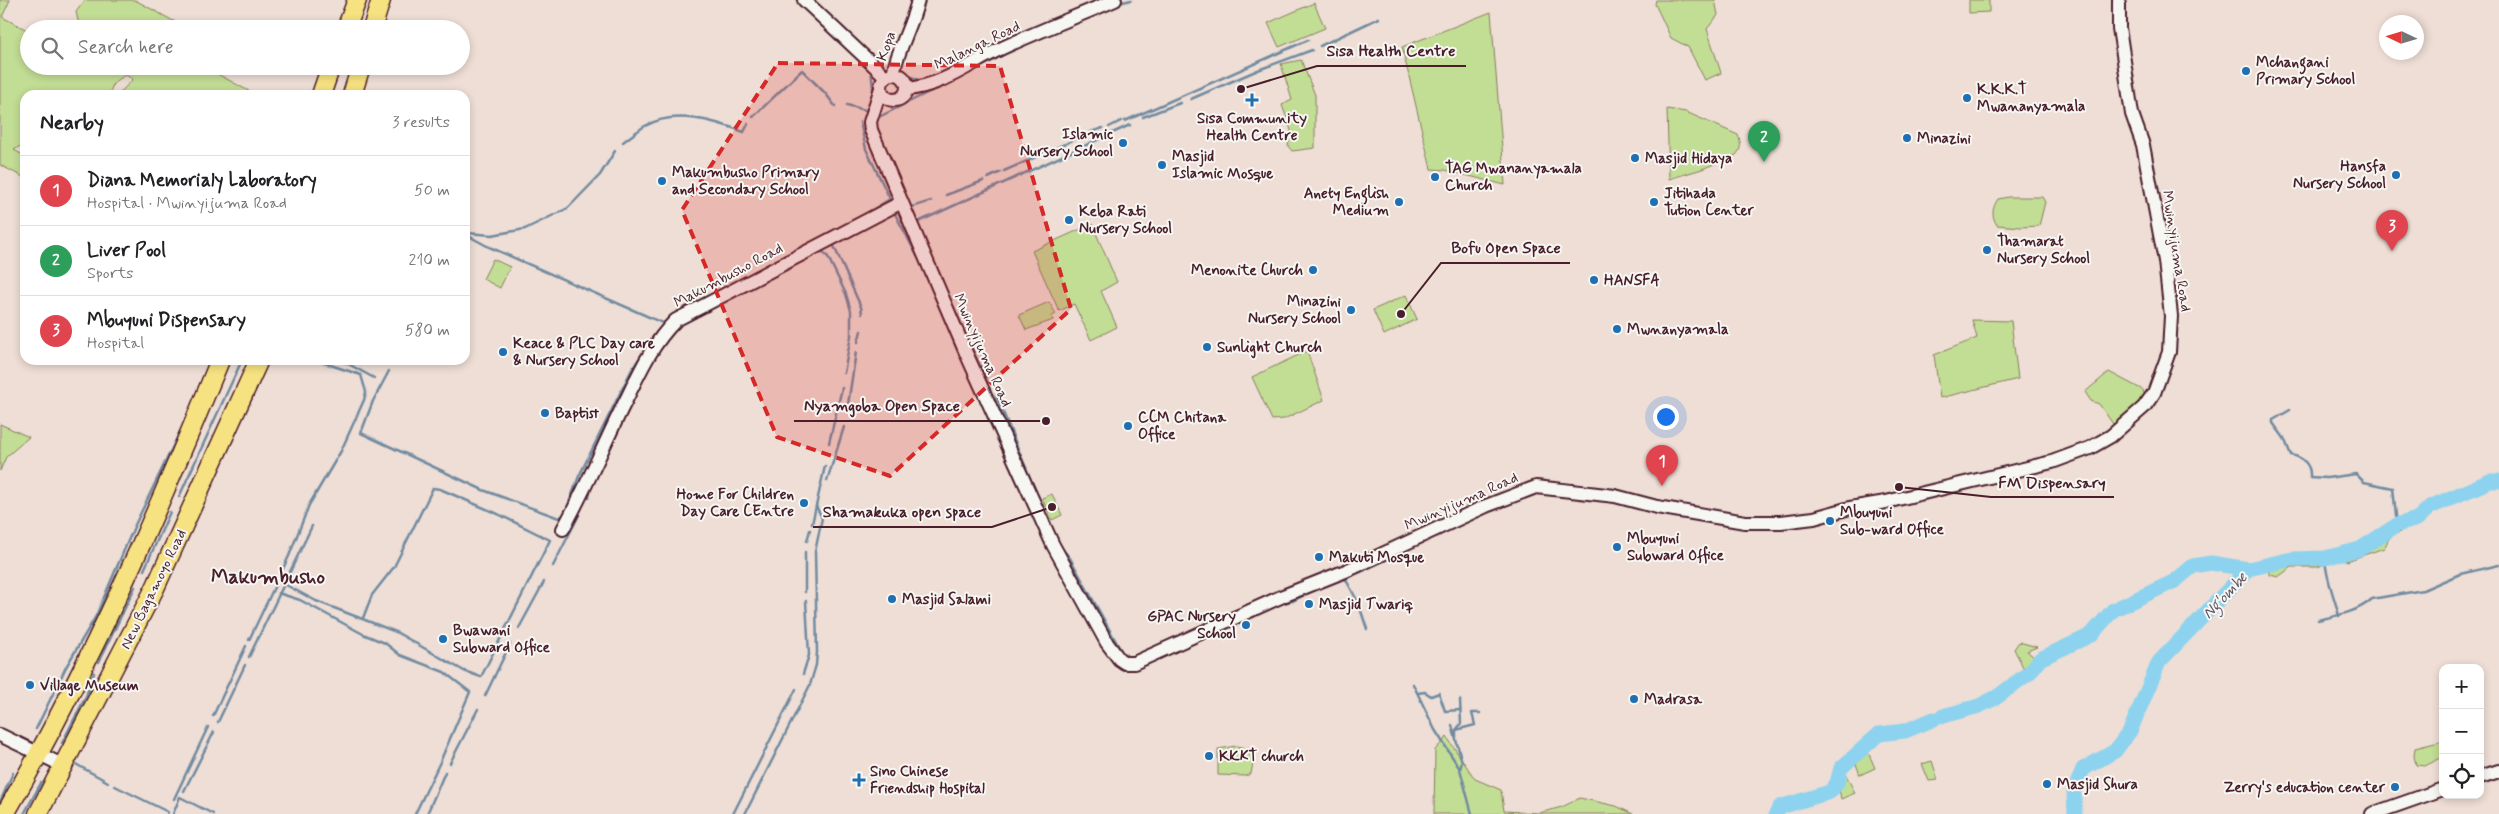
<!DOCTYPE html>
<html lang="en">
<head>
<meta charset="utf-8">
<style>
  body { margin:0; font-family:Mynerve,sans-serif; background:#f6f6f6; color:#202124 }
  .controls { position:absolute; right:15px; bottom:15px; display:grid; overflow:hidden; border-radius:10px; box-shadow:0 2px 8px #0003 }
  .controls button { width:45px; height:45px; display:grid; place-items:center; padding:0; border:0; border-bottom:1px solid #e0e0e0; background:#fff; color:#202124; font:25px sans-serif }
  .compass { position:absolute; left:2379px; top:15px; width:45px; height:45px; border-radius:50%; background:#fff; box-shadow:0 2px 8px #0003; rotate:274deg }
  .you { position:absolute; left:1665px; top:416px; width:18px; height:18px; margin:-12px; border:4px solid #fff; border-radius:50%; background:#1a73e8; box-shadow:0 0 0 8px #1a73e833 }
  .badge { display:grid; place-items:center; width:32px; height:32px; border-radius:50%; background:#1f6fb2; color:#fff; font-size:16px; font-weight:700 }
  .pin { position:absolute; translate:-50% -41px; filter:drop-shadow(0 1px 2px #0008) }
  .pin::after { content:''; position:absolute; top:26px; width:18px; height:15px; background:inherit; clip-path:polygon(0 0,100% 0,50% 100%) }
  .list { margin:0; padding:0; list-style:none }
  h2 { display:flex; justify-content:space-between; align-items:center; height:65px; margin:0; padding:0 20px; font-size:21px }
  h2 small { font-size:16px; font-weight:400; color:#757577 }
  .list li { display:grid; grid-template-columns:32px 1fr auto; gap:15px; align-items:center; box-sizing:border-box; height:70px; padding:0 20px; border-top:1px solid #e0e0e0 }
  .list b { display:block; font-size:19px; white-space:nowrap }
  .list p { margin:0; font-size:16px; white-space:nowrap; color:#757577 }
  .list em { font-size:16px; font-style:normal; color:#757577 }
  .icon { flex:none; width:28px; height:28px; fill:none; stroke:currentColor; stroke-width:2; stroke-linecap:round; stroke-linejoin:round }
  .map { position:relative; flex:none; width:2499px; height:814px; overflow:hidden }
  .search { position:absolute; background:#fff; box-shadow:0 2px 8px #0003; left:20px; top:20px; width:450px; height:55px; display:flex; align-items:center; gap:12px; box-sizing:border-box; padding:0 18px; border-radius:28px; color:#757577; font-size:19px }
  .panel { position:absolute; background:#fff; box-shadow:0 2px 8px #0003; left:20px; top:90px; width:450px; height:275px; border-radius:15px }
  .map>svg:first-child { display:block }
  .green { fill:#c2dd94; stroke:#867e60 }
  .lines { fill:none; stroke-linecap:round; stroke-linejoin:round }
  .stream { stroke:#728ba1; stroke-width:2.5 }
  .river { stroke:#8dd3ef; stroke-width:15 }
  .tertiary-casing { stroke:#4a1f2b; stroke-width:16 }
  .trunk-casing { stroke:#4a1f2b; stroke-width:21 }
  .tertiary { stroke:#f6f6f2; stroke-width:12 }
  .trunk { stroke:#f7e281; stroke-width:18 }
  .marked { fill:#d62828; fill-opacity:0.2; stroke:#d62828; stroke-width:4; stroke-dasharray:10 6; stroke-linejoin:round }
  .poi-dot { fill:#1f6fb2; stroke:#f6f6f2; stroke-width:2 }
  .labels { text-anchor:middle; stroke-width:4; stroke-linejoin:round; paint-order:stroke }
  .street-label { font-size:15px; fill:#4a1f2b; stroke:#f6f6f2 }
  .poi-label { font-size:15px; font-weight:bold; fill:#4a1f2b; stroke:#f6f6f2; text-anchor:start }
  .water-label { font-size:16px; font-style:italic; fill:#5e5566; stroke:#f6f6f2 }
  .district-label { font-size:20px; font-weight:bold; fill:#4a1f2b; stroke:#f6f6f2 }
  .leader { fill:none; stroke:#4a1f2b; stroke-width:2 }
  .callout-dot { fill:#4a1f2b; stroke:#f6f6f2; stroke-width:2 }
  .callout-label { font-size:16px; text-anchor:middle; font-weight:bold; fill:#4a1f2b; stroke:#f6f6f2; stroke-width:4; stroke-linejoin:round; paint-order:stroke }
</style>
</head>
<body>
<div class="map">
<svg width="2499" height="814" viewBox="0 0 2499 814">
  <rect width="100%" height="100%" fill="#eeded5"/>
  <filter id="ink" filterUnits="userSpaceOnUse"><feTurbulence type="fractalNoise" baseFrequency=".02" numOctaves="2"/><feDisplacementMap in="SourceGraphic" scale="10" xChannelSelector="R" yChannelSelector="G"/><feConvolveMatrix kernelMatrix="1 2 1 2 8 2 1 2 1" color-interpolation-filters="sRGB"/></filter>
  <g filter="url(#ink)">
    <g class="green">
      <polygon points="0,0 10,0 2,17 29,31 29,66 203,66 256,95 118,95 133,79 125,75 113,84 109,95 25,95 25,143 14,150 25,156 25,178 0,165"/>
      <polygon points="85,0 135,0 188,29 80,29 76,12"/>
      <polygon points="1656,0 1715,0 1718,15 1707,29 1721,73 1705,80 1688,47 1671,38 1655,4"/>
      <polygon points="1969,0 1989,0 1989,12 1969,13"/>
      <polygon points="1314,3 1325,28 1279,47 1268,23"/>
      <polygon points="1491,12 1505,185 1445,170 1431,169 1402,47"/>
      <polygon points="1301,60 1315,95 1315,148 1292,151 1288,146 1291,130 1282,105 1292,100 1281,64"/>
      <path d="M1667 109 1686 112 1738 135C1741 143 1742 148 1736 155L1702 169 1669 179Z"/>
      <path d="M2008 197H2042L2045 202 2039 226 2021 227 1997 225C1991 216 1992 208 1998 199Z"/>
      <polygon points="1092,224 1117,282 1101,291 1117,327 1091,340 1074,304 1059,311 1032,251"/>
      <polygon points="493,259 510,267 500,288 483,279"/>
      <polygon points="1406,295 1417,319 1384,335 1373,310"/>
      <polygon points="1049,302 1056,314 1052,316 1053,320 1026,330 1019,315"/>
      <polygon points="1972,320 2011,321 2018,379 1940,398 1934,355 1977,338"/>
      <polygon points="1307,351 1324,400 1284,419 1272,420 1252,377"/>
      <polygon points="2109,372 2143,390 2146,400 2131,416 2113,424 2099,404 2091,401 2085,392"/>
      <polygon points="0,424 29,437 6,457 0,471"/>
      <polygon points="1052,494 1062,515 1052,520 1042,498"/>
      <polygon points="2394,525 2401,532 2391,535 2384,548 2347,561 2342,558 2333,561 2330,558 2332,553 2360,545 2387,529 2388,526"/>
      <polygon points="2279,557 2295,557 2308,561 2323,558 2325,564 2318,567 2292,567 2278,577 2270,575 2270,569 2281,568 2269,562"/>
      <polygon points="2019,642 2037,647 2027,651 2036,659 2025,671 2014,649"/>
      <polygon points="1447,737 1475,779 1501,790 1504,811 1539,813 1562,807 1580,798 1616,806 1633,814 1434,814 1435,750"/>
      <polygon points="2443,741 2443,757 2425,766 2416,765 2414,756 2415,748"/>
      <polygon points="1236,746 1248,748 1253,763 1251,774 1245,776 1218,775 1218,749"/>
      <polygon points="1868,752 1875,768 1860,775 1856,764"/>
      <polygon points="1932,761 1938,780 1929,781 1922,764"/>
      <polygon points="1843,769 1855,793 1841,799 1838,784"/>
    </g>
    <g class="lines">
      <g class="stream">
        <polyline points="1119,3 1131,0"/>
        <polyline points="1320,46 1379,18"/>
        <polyline points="871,68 873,89 872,98"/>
        <polyline points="898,68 909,76 921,81"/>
        <polyline points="1191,99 1258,70 1312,50"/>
        <polyline points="847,105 869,111"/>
        <polyline points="753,117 802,70 826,94 835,106"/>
        <polyline points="1143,117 1180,103"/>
        <polyline points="877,118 935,89"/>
        <polyline points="1125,121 1308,40"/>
        <polyline points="860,122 866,149 890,199 862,216"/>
        <polyline points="1109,127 1121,121"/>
        <polyline points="1091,132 1103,128"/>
        <polyline points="1075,139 1086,134"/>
        <path d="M623 142C630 137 637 131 645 126 675 109 715 121 744 132L748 124"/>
        <polyline points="1067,143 1073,140"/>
        <polyline points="1056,148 1065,144"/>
        <polyline points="1004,171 1052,150"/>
        <polyline points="988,178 1001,172"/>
        <polyline points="946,195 983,181"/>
        <polyline points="909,208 931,201"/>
        <polyline points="894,212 923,267"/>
        <polyline points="916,223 1130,125"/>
        <polyline points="467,233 492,235 525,229 568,208 600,175 615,151"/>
        <polyline points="465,234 487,246 665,324 667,323"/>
        <polyline points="833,244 861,307 862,314"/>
        <polyline points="820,249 828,257 846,294 851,311 851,336 844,373"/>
        <polyline points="725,288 811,243"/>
        <polyline points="954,310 988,383"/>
        <polyline points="954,341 957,349"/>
        <polyline points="858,342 861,331"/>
        <polyline points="341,360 374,378"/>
        <polyline points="397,362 397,360"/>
        <polyline points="389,371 373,401 361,433 483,490 559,518 565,514 579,476 631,371 652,339"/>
        <polyline points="996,395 1045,514"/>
        <path d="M2290 410 2273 420V423L2284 438 2291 455C2303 457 2311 465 2310 477L2327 478 2356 474 2364 482 2393 488 2397 525"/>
        <polyline points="847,411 856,352"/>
        <polyline points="829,443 842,388"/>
        <polyline points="827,481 844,427"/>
        <polyline points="179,497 242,360"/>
        <polyline points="589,498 590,489"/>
        <polyline points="812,524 825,466"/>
        <polyline points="807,541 810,530"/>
        <polyline points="1060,546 1070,558 1124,656"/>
        <path d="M2325 558C2326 580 2334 595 2339 616"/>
        <polyline points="553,566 579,515"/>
        <polyline points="1372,566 1389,558"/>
        <polyline points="144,570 170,512"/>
        <polyline points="1345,578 1358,602 1367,629"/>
        <polyline points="1340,581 1365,570"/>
        <polyline points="284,584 316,601 396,632 464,671 481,677 550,540 498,514 440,489 433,488 394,567 372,595 363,618"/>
        <polyline points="805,592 805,552"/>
        <polyline points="278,593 300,600 363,634 385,643 400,655 444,672 470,692 440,762 415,814"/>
        <polyline points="1282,603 1293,601 1320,587"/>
        <path d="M2318 620C2336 616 2358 612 2372 599L2423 590 2460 574 2499 565"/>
        <polyline points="519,628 544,582"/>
        <polyline points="1211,635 1255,616"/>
        <polyline points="249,640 289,556 309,505 341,451 364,400 366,392 361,375 315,360"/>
        <polyline points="249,657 312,526"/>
        <polyline points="99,662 135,587"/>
        <polyline points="803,674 809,655 806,601"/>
        <polyline points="1413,684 1435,730 1460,769 1472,814"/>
        <polyline points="87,693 94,673"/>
        <polyline points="1418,693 1425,692 1431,696 1439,693 1445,711 1460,710"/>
        <polyline points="485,696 510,644"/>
        <polyline points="213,716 246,646"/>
        <polyline points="218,722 245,665"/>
        <polyline points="1452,725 1462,762 1460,769"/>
        <polyline points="36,729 66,667 96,616 134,527 188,415"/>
        <polyline points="1456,730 1461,724 1460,700"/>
        <polyline points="1456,738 1456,730 1475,725 1472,713 1480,713"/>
        <polyline points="62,743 87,694 96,684"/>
        <polyline points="72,762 108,782"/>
        <polyline points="450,763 478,709"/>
        <polyline points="115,786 168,812 167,814"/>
        <polyline points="184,791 214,732"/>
        <polyline points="174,799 208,727"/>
        <polyline points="0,802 13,773"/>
        <polyline points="24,814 41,783"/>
        <polyline points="173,814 180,797 213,814"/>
        <polyline points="427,814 445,772"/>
        <polyline points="733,814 796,689"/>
        <polyline points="745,814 810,685 816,665 817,652 815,552 822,518 816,506"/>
      </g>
      <g class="river">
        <polyline points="1943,716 1979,706 1997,697 2030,672 2040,659 2091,635 2113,610 2175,581 2193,566 2211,563 2248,569"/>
        <polyline points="1776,814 1780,807 1830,792 1837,783 1841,768 1879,734 1905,731 1934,719"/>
        <polyline points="2075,814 2074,792 2083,769 2115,751 2130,731 2159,662 2248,569 2292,559 2325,558 2360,549 2397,525 2417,519 2430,507 2490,481 2499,481"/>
      </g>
      <g class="tertiary-casing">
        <g id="tertiary">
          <polyline points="804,0 886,77"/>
          <circle cx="894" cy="87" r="13"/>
          <path d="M893 74C898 48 912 26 918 0"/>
          <polyline points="881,88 870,122 871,130 966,353 1053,545 1107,643 1119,659 1125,663 1134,663 1283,596 1348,570 1486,506 1536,487 1615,496 1657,507 1745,522 1781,522 1814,518 1850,508 1886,502 2052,462 2090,448 2111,436 2144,407 2154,393 2169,352 2171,316 2165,261 2143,145 2132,114 2119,28 2119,0"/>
          <path d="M907 89C942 86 968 65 998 50 1036 32 1076 17 1115 0"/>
          <path d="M563 529C587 487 605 441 627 398 641 369 653 343 676 320L900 203"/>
          <polyline points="0,735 64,766"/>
          <polyline points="2480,777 2499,771"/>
          <polyline points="2372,814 2443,789"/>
        </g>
      </g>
      <g class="trunk-casing">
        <g id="trunk">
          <polyline points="346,29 357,0"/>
          <polyline points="372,29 381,0"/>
          <polyline points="321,95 331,66"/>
          <polyline points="352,95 361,66"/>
          <path d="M5 814C89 669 156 515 220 360"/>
          <polyline points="38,814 155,588 259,360"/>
        </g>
      </g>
      <use href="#tertiary" class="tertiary"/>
      <use href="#trunk" class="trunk"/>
    </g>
  </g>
  <path class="marked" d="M778 63 1000 66 1071 309 890 476 777 437 682 210Z"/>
  <g class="poi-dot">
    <circle cx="2246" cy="71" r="5"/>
    <circle cx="1967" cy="98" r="5"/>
    <path d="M1249.5 92.5h5v5h5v5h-5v5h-5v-5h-5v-5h5z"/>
    <circle cx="1907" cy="138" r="5"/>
    <circle cx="1123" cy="143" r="5"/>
    <circle cx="1635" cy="158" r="5"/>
    <circle cx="1162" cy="165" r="5"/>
    <circle cx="2396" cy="175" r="5"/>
    <circle cx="1435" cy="177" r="5"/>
    <circle cx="662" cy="181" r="5"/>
    <circle cx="1399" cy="202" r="5"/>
    <circle cx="1654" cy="202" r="5"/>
    <circle cx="1069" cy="220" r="5"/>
    <circle cx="1987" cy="250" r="5"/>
    <circle cx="1313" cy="270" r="5"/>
    <circle cx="1594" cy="280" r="5"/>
    <circle cx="1351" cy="310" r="5"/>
    <circle cx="1617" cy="329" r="5"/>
    <circle cx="1207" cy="347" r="5"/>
    <circle cx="503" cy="352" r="5"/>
    <circle cx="545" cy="413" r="5"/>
    <circle cx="1128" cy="426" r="5"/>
    <circle cx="804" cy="503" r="5"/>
    <circle cx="1830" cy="521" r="5"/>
    <circle cx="1617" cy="547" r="5"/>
    <circle cx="1319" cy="557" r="5"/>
    <circle cx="892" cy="599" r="5"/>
    <circle cx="1309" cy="604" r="5"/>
    <circle cx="1246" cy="625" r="5"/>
    <circle cx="443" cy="639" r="5"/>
    <circle cx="30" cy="685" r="5"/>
    <circle cx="1634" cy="699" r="5"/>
    <circle cx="1209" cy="756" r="5"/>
    <path d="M856.5 772.5h5v5h5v5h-5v5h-5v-5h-5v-5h5z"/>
    <circle cx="2047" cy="784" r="5"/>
    <circle cx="2395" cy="787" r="5"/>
  </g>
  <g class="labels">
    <g class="street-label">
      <text transform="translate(977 45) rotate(-26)" y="5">Malanga Road</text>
      <text transform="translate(886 46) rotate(-70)" y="5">Kopa</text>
      <text transform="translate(2177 251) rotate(81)" y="5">Mwinyijuma Road</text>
      <text transform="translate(728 275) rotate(-28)" y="5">Makumbusho Road</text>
      <text transform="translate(983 350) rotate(66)" y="5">Mwinyijuma Road</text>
      <text transform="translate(1461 501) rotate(-24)" y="5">Mwinyijuma Road</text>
      <text transform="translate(153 589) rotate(-64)" y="5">New Bagamoyo Road</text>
    </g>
    <g class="poi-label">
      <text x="2256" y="67">Mchangani<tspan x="2256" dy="17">Primary School</tspan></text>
      <text x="1977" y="94">K.K.K.T<tspan x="1977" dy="17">Mwananyamala</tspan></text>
      <text x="1252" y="123" text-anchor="middle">Sisa Community<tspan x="1252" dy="17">Health Centre</tspan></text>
      <text x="1113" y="139" text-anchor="end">Islamic<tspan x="1113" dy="17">Nursery School</tspan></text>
      <text x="1917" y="143">Minazini</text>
      <text x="1172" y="161">Masjid<tspan x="1172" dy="17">Islamic Mosque</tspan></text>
      <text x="1645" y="163">Masjid Hidaya</text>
      <text x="2386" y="171" text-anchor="end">Hansfa<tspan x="2386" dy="17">Nursery School</tspan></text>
      <text x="1445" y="173">TAG Mwananyamala<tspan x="1445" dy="17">Church</tspan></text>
      <text x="672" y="177">Makumbusho Primary<tspan x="672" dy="17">and Secondary School</tspan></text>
      <text x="1389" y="198" text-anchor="end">Anety English<tspan x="1389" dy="17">Medium</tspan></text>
      <text x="1664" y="198">Jitihada<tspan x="1664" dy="17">Tution Center</tspan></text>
      <text x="1079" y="216">Keba Rati<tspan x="1079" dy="17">Nursery School</tspan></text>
      <text x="1997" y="246">Thamarat<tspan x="1997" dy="17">Nursery School</tspan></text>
      <text x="1303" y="275" text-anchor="end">Menonite Church</text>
      <text x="1604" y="285">HANSFA</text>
      <text x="1341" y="306" text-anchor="end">Minazini<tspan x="1341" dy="17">Nursery School</tspan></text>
      <text x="1627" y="334">Mwnanyamala</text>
      <text x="513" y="348">Keace &amp; PLC Day care<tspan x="513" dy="17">&amp; Nursery School</tspan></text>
      <text x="1217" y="352">Sunlight Church</text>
      <text x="555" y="418">Baptist</text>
      <text x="1138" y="422">CCM Chitana<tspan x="1138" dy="17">Office</tspan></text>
      <text x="794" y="499" text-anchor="end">Home For Children<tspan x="794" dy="17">Day Care CEntre</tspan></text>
      <text x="1840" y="517">Mbuyuni<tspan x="1840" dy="17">Sub-ward Office</tspan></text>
      <text x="1627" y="543">Mbuyuni<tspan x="1627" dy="17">Subward Office</tspan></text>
      <text x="1329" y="562">Makuti Mosque</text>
      <text x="902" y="604">Masjid Salami</text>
      <text x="1319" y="609">Masjid Twariq</text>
      <text x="1236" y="621" text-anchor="end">GPAC Nursery<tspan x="1236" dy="17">School</tspan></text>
      <text x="453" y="635">Bwawani<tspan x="453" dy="17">Subward Office</tspan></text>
      <text x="40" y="690">Village Museum</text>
      <text x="1644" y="704">Madrasa</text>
      <text x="1219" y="761">KKKT church</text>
      <text x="870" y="776">Sino Chinese<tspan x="870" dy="17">Friendship Hospital</tspan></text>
      <text x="2057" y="789">Masjid Shura</text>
      <text x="2385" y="792" text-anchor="end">Zerry's education center</text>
    </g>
    <g class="water-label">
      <text transform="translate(2224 595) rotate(-46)" y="6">Ng'ombe</text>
    </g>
    <g class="district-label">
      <text x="268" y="583">Makumbusho</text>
    </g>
  </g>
  <path class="leader" d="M1241 89L1317 66H1466M1401 314L1441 263H1570M1046 421L969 421H794M1899 487L1991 497H2114M1052 507L992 527H813"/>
  <g class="callout-dot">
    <circle cx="1241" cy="89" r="5"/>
    <circle cx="1401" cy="314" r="5"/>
    <circle cx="1046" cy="421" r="5"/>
    <circle cx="1899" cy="487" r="5"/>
    <circle cx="1052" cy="507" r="5"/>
  </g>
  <g class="callout-label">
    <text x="1391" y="56">Sisa Health Centre</text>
    <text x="1506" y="253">Bofu Open Space</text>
    <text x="882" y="411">Nyamgoba Open Space</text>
    <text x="2052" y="488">FM Dispensary</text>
    <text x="902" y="517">Shamakuka open space</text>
  </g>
</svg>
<div class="controls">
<button>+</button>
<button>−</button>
<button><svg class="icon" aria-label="locate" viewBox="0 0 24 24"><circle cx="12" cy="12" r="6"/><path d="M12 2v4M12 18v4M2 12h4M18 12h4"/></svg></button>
</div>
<svg class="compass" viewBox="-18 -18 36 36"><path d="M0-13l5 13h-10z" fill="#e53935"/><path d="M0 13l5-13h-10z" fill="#757577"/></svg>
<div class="you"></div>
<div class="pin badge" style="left:1662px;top:486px;background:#e0444e">1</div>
<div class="pin badge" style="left:1764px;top:162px;background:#2e9e5b">2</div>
<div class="pin badge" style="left:2392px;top:251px;background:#e0444e">3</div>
<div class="search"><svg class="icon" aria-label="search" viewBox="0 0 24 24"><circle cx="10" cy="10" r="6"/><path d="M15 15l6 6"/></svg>Search here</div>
<section class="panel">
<h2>Nearby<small>3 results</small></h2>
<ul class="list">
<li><span class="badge" style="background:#e0444e">1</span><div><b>Diana Memorialy Laboratory</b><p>Hospital · Mwinyijuma Road</p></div><em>50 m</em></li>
<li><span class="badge" style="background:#2e9e5b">2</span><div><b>Liver Pool</b><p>Sports</p></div><em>210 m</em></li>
<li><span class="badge" style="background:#e0444e">3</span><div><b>Mbuyuni Dispensary</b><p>Hospital</p></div><em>580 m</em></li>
</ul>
</section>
</div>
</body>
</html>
